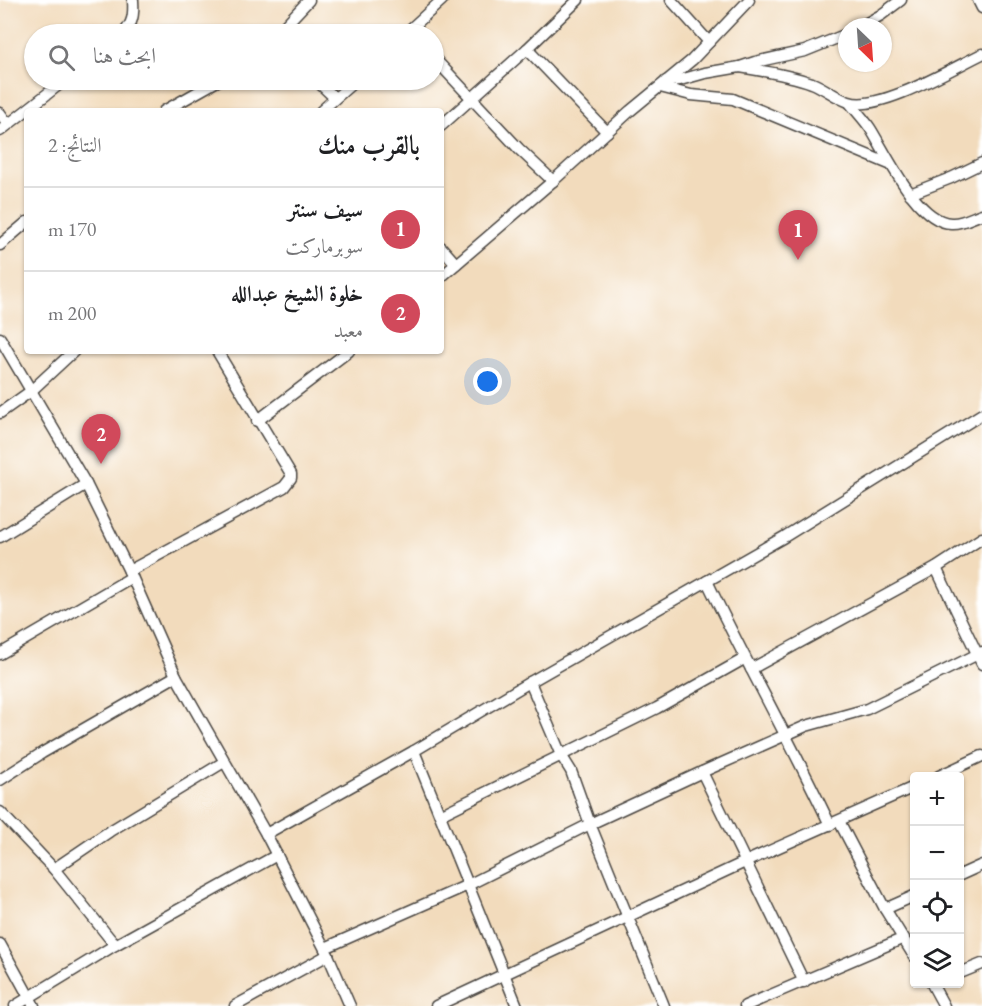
<!DOCTYPE html>
<html lang="ar">
<head>
<meta charset="utf-8">
<style>
  body { margin:0; font-family:"EB Garamond",Amiri,serif; background:#f6f6f6; color:#202124; direction:rtl }
  .controls { position:absolute; right:18px; bottom:18px; display:grid; overflow:hidden; border-radius:6px; box-shadow:0 2px 4px #0004 }
  .controls button { width:54px; height:54px; display:grid; place-items:center; padding:0; border:0; border-bottom:2px solid #e0e0e0; background:#fff; color:#202124; font:30px sans-serif }
  .compass { position:absolute; left:838px; top:18px; width:54px; height:54px; border-radius:50%; background:#fff; box-shadow:0 2px 4px #0004; rotate:155deg }
  .you { position:absolute; left:488px; top:382px; width:21px; height:21px; margin:-15px; border:4px solid #fff; border-radius:50%; background:#1a73e8; box-shadow:0 0 0 9px #1a73e833 }
  .badge { display:grid; place-items:center; width:39px; height:39px; border-radius:50%; background:#d1495b; color:#fff; font-size:20px; font-weight:700 }
  .pin { position:absolute; translate:-50% -50px; filter:drop-shadow(0 2px 3px #0008) }
  .pin::after { content:''; position:absolute; top:32px; width:21px; height:18px; background:inherit; clip-path:polygon(0 0,100% 0,50% 100%) }
  .list { margin:0; padding:0; list-style:none }
  h2 { display:flex; justify-content:space-between; align-items:center; height:78px; margin:0; padding:0 24px; font-size:26px }
  h2 small { font-size:20px; font-weight:400; color:#757577 }
  .list li { display:grid; grid-template-columns:39px 1fr auto; gap:18px; align-items:center; box-sizing:border-box; height:84px; padding:0 24px; border-top:2px solid #e0e0e0 }
  .list b { display:block; font-size:22px; white-space:nowrap }
  .list p { margin:0; font-size:20px; white-space:nowrap; color:#757577 }
  .list em { font-size:20px; font-style:normal; color:#757577 }
  .icon { flex:none; width:33px; height:33px; fill:none; stroke:currentColor; stroke-width:2; stroke-linecap:round; stroke-linejoin:round }
  .map { position:relative; flex:none; width:982px; height:1006px; overflow:hidden; direction:ltr }
  .search { position:absolute; background:#fff; box-shadow:0 2px 4px #0004; left:24px; top:24px; width:420px; height:66px; display:flex; align-items:center; gap:15px; box-sizing:border-box; padding:0 21px; border-radius:33px; color:#757577; font-size:22px }
  .panel { position:absolute; background:#fff; box-shadow:0 2px 4px #0004; left:24px; top:108px; width:420px; height:246px; border-radius:6px; direction:rtl }
  .map>svg:first-child { display:block }
  .lines { fill:none; stroke-linecap:round; stroke-linejoin:round }
  .street-casing { stroke:#494541; stroke-width:13 }
  .street { stroke:#fff; stroke-width:10 }
</style>
</head>
<body>
<div class="map">
<svg width="982" height="1006" viewBox="0 0 982 1006">
  <rect width="100%" height="100%" fill="#fff"/>
  <filter id="ink" filterUnits="userSpaceOnUse"><feTurbulence type="fractalNoise" baseFrequency=".0167" numOctaves="2"/><feDisplacementMap in="SourceGraphic" scale="12" xChannelSelector="R" yChannelSelector="G"/><feConvolveMatrix kernelMatrix="1 2 1 2 8 2 1 2 1" color-interpolation-filters="sRGB"/></filter>
  <filter id="wash" filterUnits="userSpaceOnUse"><feTurbulence type="fractalNoise" baseFrequency=".008" numOctaves="4" result="noise"/><feDisplacementMap in="SourceGraphic" scale="24" xChannelSelector="R" yChannelSelector="G"/><feGaussianBlur stdDeviation="1.35" result="paint"/><feColorMatrix in="noise" values="0 0 0 0 0 0 0 0 0 0 0 0 0 0 0 0 0 1.4 0 .05"/><feComposite in="paint" operator="in"/></filter>
  <g filter="url(#wash)">
    <rect width="100%" height="100%" fill="#f2dbbc"/>
  </g>
  <g filter="url(#ink)">
    <g class="lines">
      <g class="street-casing">
        <g id="street">
          <polyline points="671,0 709,42"/>
          <polyline points="978,0 982,8"/>
          <polyline points="860,27 881,15 901,0"/>
          <path d="M123 34C133 23 134 15 133 0"/>
          <polyline points="277,34 309,0"/>
          <polyline points="405,34 442,0"/>
          <polyline points="527,49 607,132"/>
          <polyline points="434,58 519,149 553,181"/>
          <path d="M740 67C765 71 789 75 812 83 825 88 836 98 849 102 879 112 953 68 982 54"/>
          <polyline points="316,80 335,98"/>
          <polyline points="666,81 680,80 705,73 740,67 755,62 805,51 847,34"/>
          <polyline points="660,87 691,95 733,99 889,164"/>
          <path d="M850 103C856 111 864 119 870 128 886 153 917 222 951 223 961 224 973 217 982 214"/>
          <polyline points="164,111 219,80"/>
          <polyline points="321,111 356,80"/>
          <polyline points="0,113 8,124"/>
          <polyline points="441,126 527,49 578,0"/>
          <polyline points="0,131 65,80"/>
          <polyline points="910,194 951,178 982,163"/>
          <polyline points="0,245 27,222"/>
          <polyline points="441,247 456,264"/>
          <polyline points="441,277 553,181 630,111 692,60 749,0"/>
          <polyline points="0,338 86,484 132,577 176,676 266,834 328,955 350,1006"/>
          <polyline points="0,413 31,391 74,351"/>
          <polyline points="257,421 349,351"/>
          <polyline points="0,537 86,484"/>
          <polyline points="936,568 982,664"/>
          <polyline points="129,571 284,487 291,478 291,474 217,351"/>
          <path d="M707 581C746 663 791 742 830 825"/>
          <polyline points="0,654 132,577"/>
          <polyline points="751,669 936,568 982,538"/>
          <polyline points="530,682 561,755 571,771 590,824 664,1006"/>
          <polyline points="414,751 517,1006"/>
          <polyline points="702,772 804,982"/>
          <polyline points="939,776 982,756"/>
          <polyline points="0,780 42,753 176,676"/>
          <polyline points="0,812 54,869 115,945"/>
          <polyline points="440,815 657,708 744,659"/>
          <polyline points="839,821 885,909 914,956"/>
          <polyline points="266,834 414,751 530,682 784,537 982,414"/>
          <polyline points="54,869 110,831 224,762"/>
          <polyline points="960,875 982,865"/>
          <polyline points="885,909 914,896"/>
          <polyline points="0,944 34,1006"/>
          <polyline points="325,948 468,885 590,824 702,772 806,726 867,709 982,652"/>
          <polyline points="960,973 982,964"/>
          <polyline points="932,984 944,1006"/>
          <polyline points="15,1006 115,945 277,855"/>
          <polyline points="235,1006 328,955"/>
          <polyline points="436,1006 745,862 914,787"/>
          <polyline points="745,1006 904,938"/>
        </g>
      </g>
      <use href="#street" class="street"/>
    </g>
  </g>
</svg>
<div class="controls">
<button>+</button>
<button>−</button>
<button><svg class="icon" aria-label="locate" viewBox="0 0 24 24"><circle cx="12" cy="12" r="6"/><path d="M12 2v4M12 18v4M2 12h4M18 12h4"/></svg></button>
<button><svg class="icon" aria-label="layers" viewBox="0 0 24 24"><path d="M12 4l9 5-9 5-9-5zM3 14l9 5 9-5"/></svg></button>
</div>
<svg class="compass" viewBox="-18 -18 36 36"><path d="M0-13l5 13h-10z" fill="#e53935"/><path d="M0 13l5-13h-10z" fill="#757577"/></svg>
<div class="you"></div>
<div class="pin badge" style="left:798px;top:260px">1</div>
<div class="pin badge" style="left:101px;top:464px">2</div>
<div class="search"><svg class="icon" aria-label="search" viewBox="0 0 24 24"><circle cx="10" cy="10" r="6"/><path d="M15 15l6 6"/></svg>ابحث هنا</div>
<section class="panel">
<h2>بالقرب منك<small>النتائج: 2</small></h2>
<ul class="list">
<li><span class="badge">1</span><div><b>سيف سنتر</b><p>سوبرماركت</p></div><em>170 m</em></li>
<li><span class="badge">2</span><div><b>خلوة الشيخ عبدالله</b><p>معبد</p></div><em>200 m</em></li>
</ul>
</section>
</div>
</body>
</html>
